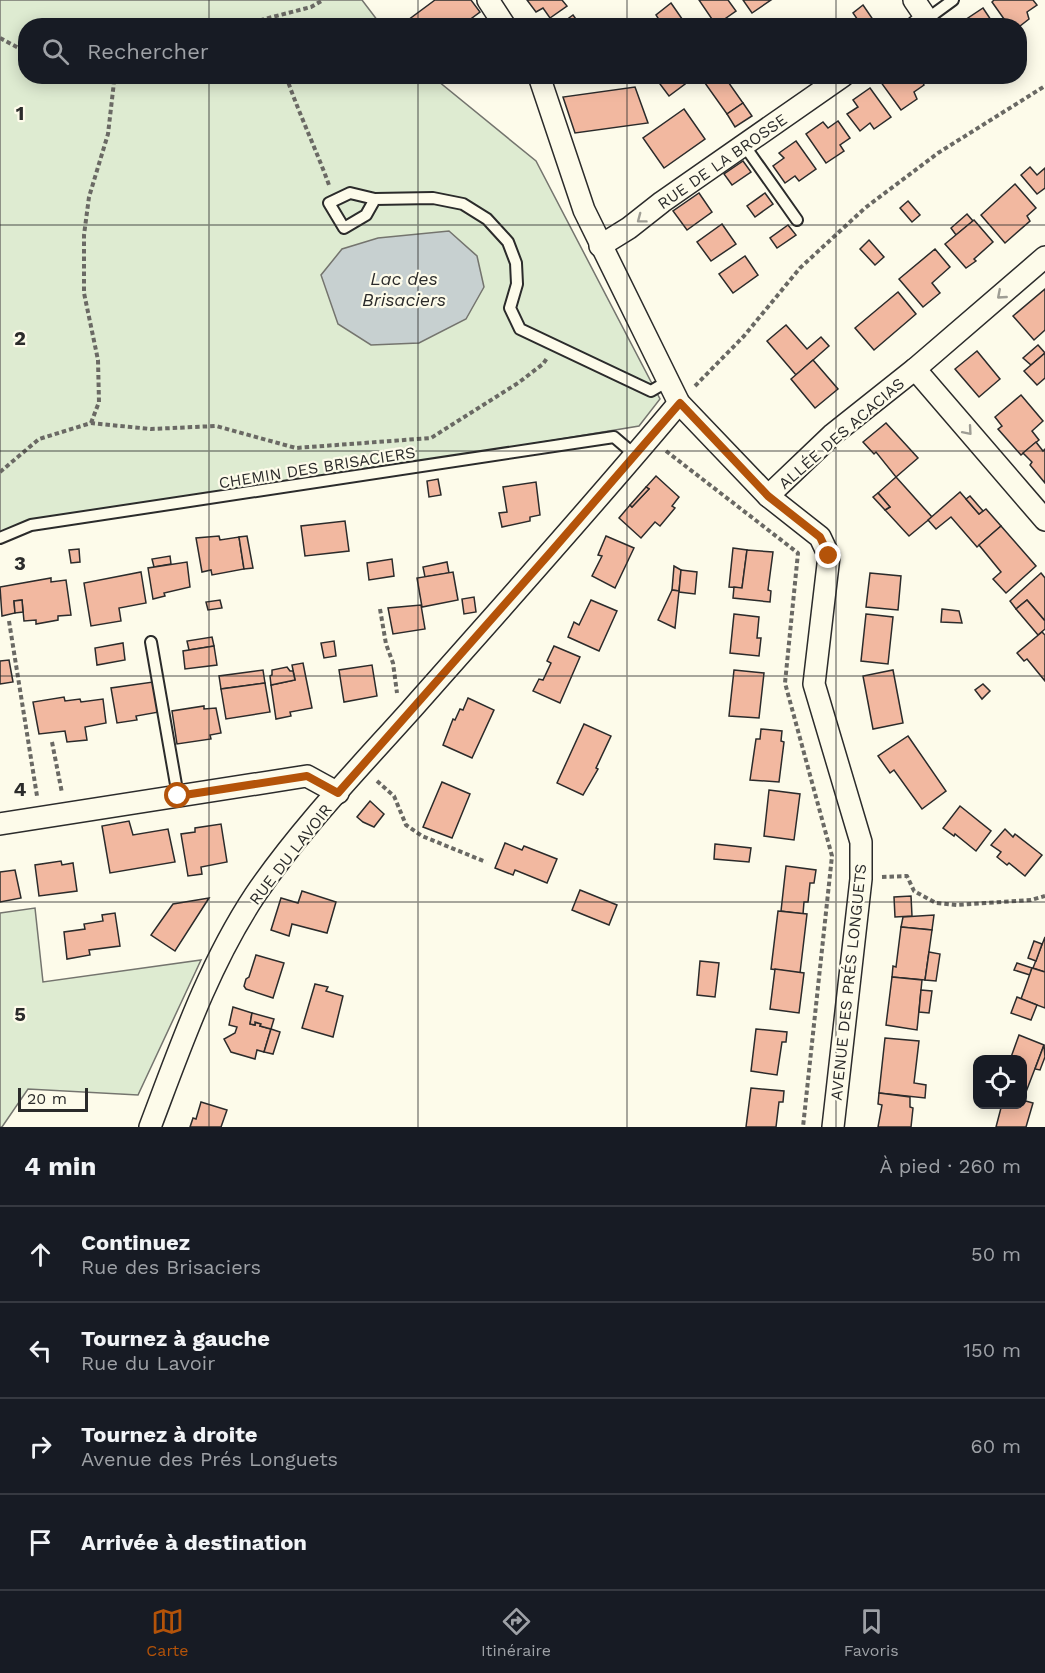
<!DOCTYPE html>
<html lang="fr">
<head>
<meta charset="utf-8">
<style>
  body { margin:0; font-family:"Work Sans",sans-serif; background:#20242c; color:#f1f3f6 }
  .controls { position:absolute; right:18px; bottom:18px; display:grid; overflow:hidden; border-radius:12px; box-shadow:0 3px 15px #0003 }
  .controls button { width:54px; height:54px; display:grid; place-items:center; padding:0; border:0; border-bottom:2px solid #363941; background:#171b24; color:#f1f3f6; font:30px sans-serif }
  .scale { position:absolute; left:18px; bottom:15px; width:70px; box-sizing:border-box; padding-left:6px; border:3px solid #2b2b2b; border-top:0; font-size:16px; line-height:21px; white-space:nowrap; color:#2b2b2b; -webkit-text-stroke:4px #fdfbea; paint-order:stroke }
  .stop { position:absolute; width:18px; height:18px; margin:-14px; border:4px solid #b45309; border-radius:50%; background:#fff }
  .stop.end { background:#b45309; border-color:#fff; box-shadow:0 2px 6px #0008 }
  .list { margin:0; padding:0; list-style:none }
  h2 { display:flex; justify-content:space-between; align-items:center; height:78px; margin:0; padding:0 24px; font-size:26px }
  h2 small { font-size:20px; font-weight:400; color:#9ea1a6 }
  .list li { display:grid; grid-template-columns:39px 1fr auto; gap:18px; align-items:center; box-sizing:border-box; height:96px; padding:0 24px; border-top:2px solid #363941 }
  .list b { display:block; font-size:22px; white-space:nowrap }
  .list p { margin:0; font-size:20px; white-space:nowrap; color:#9ea1a6 }
  .list em { font-size:20px; font-style:normal; color:#9ea1a6 }
  .icon { flex:none; width:33px; height:33px; fill:none; stroke:currentColor; stroke-width:2; stroke-linecap:round; stroke-linejoin:round }
  .map { position:relative; flex:none; width:1045px; height:1127px; overflow:hidden }
  .search { position:absolute; background:#171b24; box-shadow:0 3px 15px #0003; left:18px; right:18px; top:18px; height:66px; display:flex; align-items:center; gap:15px; box-sizing:border-box; padding:0 21px; border-radius:24px; color:#9ea1a6; font-size:22px }
  .sheet { height:462px; background:#171b24 }
  nav { display:flex; justify-content:space-around; align-items:center; box-sizing:border-box; height:84px; border-top:2px solid #363941; background:#171b24; font-size:16px; color:#9ea1a6 }
  nav a { display:grid; justify-items:center; gap:3px }
  nav .on { color:#b45309 }
  .map>svg:first-child { display:block }
  .green { fill:#deebd1; stroke:#74746e; stroke-width:1.5 }
  .water { fill:#c7d0d0; stroke:#74746e; stroke-width:1.5 }
  .building { fill:#f2b8a0; stroke:#2b2b2b; stroke-width:1.5 }
  .lines { fill:none; stroke-linecap:round; stroke-linejoin:round }
  .lane-casing { stroke:#2b2b2b; stroke-width:14 }
  .street-casing { stroke:#2b2b2b; stroke-width:24 }
  .path { stroke:#6a6964; stroke-width:4; stroke-dasharray:4.5 3; stroke-linecap:butt }
  .lane { stroke:#fdfbea; stroke-width:10 }
  .street { stroke:#fdfbea; stroke-width:21 }
  .oneway { stroke:#9e9d94 }
  .route { stroke:#b45309; stroke-width:8 }
  .grid { fill:none; stroke:#2b2b2b; stroke-width:1.5; stroke-opacity:0.55 }
  .labels { text-anchor:middle; stroke-width:4.5; stroke-linejoin:round; paint-order:stroke }
  .street-label { font-size:16px; fill:#2b2b2b; stroke:#fdfbea }
  .water-label { font-size:18px; font-style:italic; fill:#2b2b2b; stroke:#fdfbea }
  .grid-label { font-size:20px; text-anchor:middle; font-weight:bold; fill:#2b2b2b; stroke:#fdfbea; stroke-width:4.5; stroke-linejoin:round; paint-order:stroke }
</style>
</head>
<body>
<div class="map">
<svg width="1045" height="1127" viewBox="0 0 1045 1127">
  <rect width="100%" height="100%" fill="#fdfbea"/>
  <g class="green">
    <polygon points="0,0 362,0 381,25 26,26 26,76 433,77 536,161 660,399 639,426 0,532"/>
    <polygon points="35,908 43,982 201,960 138,1095 28,1089 2,1127 0,1127 0,913"/>
  </g>
  <polygon class="water" points="449,231 477,256 484,287 466,319 419,343 371,345 338,324 321,275 342,249 378,238"/>
  <g class="building">
    <polygon points="435,0 471,0 480,12 464,24 465,26 400,26"/>
    <polygon points="527,0 562,0 567,6 550,18 543,8 536,12"/>
    <polygon points="699,0 728,0 736,11 716,25"/>
    <polygon points="743,0 771,0 752,13"/>
    <polygon points="994,0 1033,0 1037,5 1027,12 1029,19 1020,26 1009,26 992,2"/>
    <polygon points="671,3 687,26 663,26 656,15"/>
    <polygon points="863,5 874,21 868,26 862,26 853,13"/>
    <polygon points="983,8 995,26 969,26 965,20"/>
    <polygon points="573,15 580,25 587,21 590,26 558,26"/>
    <polygon points="654,76 679,76 685,84 669,96"/>
    <polygon points="700,76 724,76 743,103 727,114"/>
    <polygon points="886,76 919,76 924,85 914,92 917,99 901,110 880,81"/>
    <polygon points="635,87 648,123 575,133 563,97"/>
    <polygon points="870,88 891,117 874,129 870,123 860,131 847,114 858,107 853,100"/>
    <polygon points="743,103 752,116 735,127 727,114"/>
    <polygon points="684,109 705,139 664,168 643,138"/>
    <polygon points="838,121 850,138 840,145 844,151 826,163 806,134 823,122 828,128"/>
    <polygon points="796,141 816,169 799,181 795,176 785,183 773,166 784,158 779,153"/>
    <polygon points="743,161 751,172 732,185 724,174"/>
    <polygon points="1030,167 1037,175 1045,168 1045,188 1037,194 1021,175"/>
    <polygon points="1015,184 1036,208 1027,216 1030,221 1005,243 981,215"/>
    <polygon points="699,193 712,212 687,230 673,211"/>
    <polygon points="765,193 773,204 755,217 747,206"/>
    <polygon points="908,201 920,215 912,222 900,208"/>
    <polygon points="967,214 973,221 956,235 951,228"/>
    <polygon points="974,220 993,242 974,259 976,261 966,268 945,244"/>
    <polygon points="722,224 736,244 711,261 697,242"/>
    <polygon points="788,225 796,235 777,248 770,238"/>
    <polygon points="869,240 884,257 875,265 860,249"/>
    <polygon points="935,249 950,267 932,283 940,293 923,307 899,279"/>
    <polygon points="745,256 758,275 733,293 719,274"/>
    <polygon points="1045,289 1045,330 1034,340 1013,316"/>
    <polygon points="898,292 916,314 874,350 855,328"/>
    <polygon points="786,325 807,349 821,337 829,346 796,375 767,341"/>
    <polygon points="1038,345 1045,353 1031,365 1023,358"/>
    <polygon points="977,351 1000,379 979,397 955,369"/>
    <polygon points="1045,353 1045,378 1037,385 1024,371"/>
    <polygon points="813,360 838,389 815,408 791,379"/>
    <polygon points="1021,395 1043,421 1032,431 1039,440 1021,455 998,429 1002,426 995,417"/>
    <polygon points="886,423 918,458 896,477 876,452 874,454 863,442"/>
    <polygon points="1036,442 1043,451 1045,449 1045,483 1030,465 1032,462 1023,453"/>
    <polygon points="656,476 679,497 672,506 675,508 660,526 655,522 641,538 619,518 630,505 632,507 649,489 646,487"/>
    <polygon points="896,477 932,517 909,536 885,510 890,507 878,493"/>
    <polygon points="438,479 441,495 429,497 427,481"/>
    <polygon points="536,482 540,515 530,517 530,521 502,527 499,513 507,512 503,487"/>
    <polygon points="646,487 649,489 632,507 630,505"/>
    <polygon points="960,492 979,514 986,509 1001,526 977,547 951,517 936,529 928,520"/>
    <polygon points="878,493 890,507 885,510 873,497"/>
    <polygon points="970,496 983,511 979,514 966,499"/>
    <polygon points="345,521 349,551 305,556 301,526"/>
    <polygon points="1001,526 1036,566 1006,593 993,579 1001,572 979,545"/>
    <polygon points="219,536 220,540 239,537 244,569 212,575 211,570 202,572 196,538"/>
    <polygon points="247,536 253,568 244,569 239,537"/>
    <polygon points="606,536 634,548 615,588 592,576 602,556 598,555"/>
    <polygon points="733,548 747,550 742,588 729,587"/>
    <polygon points="79,549 80,562 71,563 69,550"/>
    <polygon points="747,550 773,552 768,590 771,591 770,602 733,598 734,587 742,588"/>
    <polygon points="170,556 171,564 154,567 152,559"/>
    <polygon points="392,559 394,576 369,580 367,563"/>
    <polygon points="187,562 190,587 164,593 165,596 153,599 148,568"/>
    <polygon points="447,562 449,573 425,577 423,567"/>
    <polygon points="674,566 681,570 679,591 672,590"/>
    <polygon points="681,570 697,572 695,594 679,592"/>
    <polygon points="141,572 146,603 119,608 121,621 91,626 84,583"/>
    <polygon points="453,572 458,600 422,607 417,578"/>
    <polygon points="870,573 901,576 898,610 866,607"/>
    <polygon points="1041,573 1045,578 1045,621 1027,600 1016,609 1010,601"/>
    <polygon points="51,578 51,582 66,580 71,615 58,616 58,620 36,624 36,620 24,621 22,600 14,601 15,613 2,616 0,587"/>
    <polygon points="672,590 679,591 675,628 658,620"/>
    <polygon points="474,597 476,612 464,614 462,599"/>
    <polygon points="22,600 23,612 15,613 14,601"/>
    <polygon points="220,600 222,608 208,610 206,602"/>
    <polygon points="591,600 617,611 599,651 568,637 574,622 579,625"/>
    <polygon points="1027,600 1045,621 1045,629 1038,635 1016,609"/>
    <polygon points="421,605 425,629 393,634 388,608"/>
    <polygon points="942,609 959,611 962,623 941,622"/>
    <polygon points="734,614 759,617 757,638 761,638 759,656 730,653"/>
    <polygon points="866,614 893,617 888,664 861,661"/>
    <polygon points="1042,632 1045,635 1045,681 1027,659 1024,661 1017,653"/>
    <polygon points="212,637 214,646 189,650 187,641"/>
    <polygon points="334,641 336,656 324,658 321,643"/>
    <polygon points="123,643 125,660 97,665 95,648"/>
    <polygon points="214,646 217,665 185,669 183,651"/>
    <polygon points="554,646 580,657 560,703 533,691 539,679 543,680 551,663 547,661"/>
    <polygon points="9,660 13,682 0,684 0,661"/>
    <polygon points="303,663 312,708 290,712 291,716 276,719 271,685 295,680 292,665"/>
    <polygon points="372,665 377,696 344,702 339,670"/>
    <polygon points="287,667 290,671 293,671 295,680 271,685 270,676 272,675 272,670"/>
    <polygon points="263,670 265,683 221,689 219,676"/>
    <polygon points="734,670 764,673 759,718 729,716"/>
    <polygon points="893,670 903,723 873,729 863,676"/>
    <polygon points="153,682 159,712 136,716 137,720 117,723 111,688"/>
    <polygon points="265,683 270,712 226,719 221,689"/>
    <polygon points="983,684 990,691 982,699 975,690"/>
    <polygon points="64,697 65,701 80,699 81,702 103,699 106,723 85,727 87,740 67,742 65,731 39,734 33,702"/>
    <polygon points="468,698 494,710 472,758 443,745 453,719 455,720 460,709 463,710"/>
    <polygon points="204,706 204,709 216,708 221,733 210,735 211,739 177,744 172,711"/>
    <polygon points="584,724 611,736 596,768 598,769 583,795 557,783"/>
    <polygon points="761,729 782,731 781,741 784,742 779,782 750,780 756,739 760,739"/>
    <polygon points="908,736 946,791 922,809 894,770 890,773 878,756"/>
    <polygon points="442,782 470,794 452,838 423,827"/>
    <polygon points="769,790 800,794 794,840 764,836"/>
    <polygon points="370,801 384,814 374,827 363,822 357,817"/>
    <polygon points="960,806 991,831 976,851 955,834 954,836 943,828"/>
    <polygon points="129,821 133,835 168,829 175,862 110,873 102,826"/>
    <polygon points="221,824 227,862 201,867 202,874 188,876 181,834 195,832 195,828"/>
    <polygon points="1005,829 1013,837 1015,834 1042,855 1025,876 1009,863 1007,865 997,857 1001,852 991,845"/>
    <polygon points="505,843 522,850 524,846 557,859 547,883 515,870 513,875 495,868"/>
    <polygon points="715,844 751,848 749,862 714,859"/>
    <polygon points="61,861 62,865 73,863 77,891 39,896 35,865"/>
    <polygon points="786,866 816,870 814,883 810,883 808,902 804,902 803,914 781,911"/>
    <polygon points="15,870 21,898 0,902 0,872"/>
    <polygon points="580,890 617,905 609,925 572,910"/>
    <polygon points="302,891 336,902 327,933 292,924 289,936 271,930 281,898 298,903"/>
    <polygon points="911,896 912,916 895,917 894,897"/>
    <polygon points="209,898 175,951 151,935 173,904"/>
    <polygon points="778,911 807,914 800,973 771,969"/>
    <polygon points="115,913 120,946 89,950 90,955 67,959 64,932 85,929 84,924 103,921 102,915"/>
    <polygon points="934,915 932,930 901,927 903,917"/>
    <polygon points="901,927 932,930 925,980 892,977 893,966 896,967"/>
    <polygon points="1045,937 1045,972 1033,968"/>
    <polygon points="1034,941 1042,944 1036,961 1028,958"/>
    <polygon points="929,952 940,954 936,981 925,980"/>
    <polygon points="256,955 284,963 273,998 246,989 244,986 246,979 249,977"/>
    <polygon points="700,961 719,963 715,997 697,995"/>
    <polygon points="1017,963 1032,968 1030,975 1014,970"/>
    <polygon points="1032,968 1045,972 1045,1008 1021,999"/>
    <polygon points="775,969 804,973 799,1013 770,1009"/>
    <polygon points="892,977 922,980 917,1030 886,1025"/>
    <polygon points="315,984 328,987 326,991 343,996 333,1037 302,1028"/>
    <polygon points="921,990 932,991 929,1013 919,1012"/>
    <polygon points="1017,997 1037,1005 1031,1020 1011,1013"/>
    <polygon points="233,1007 252,1013 250,1024 255,1025 255,1022 261,1024 260,1026 271,1029 264,1052 257,1050 255,1059 231,1052 224,1039 235,1033 237,1027 229,1025"/>
    <polygon points="252,1013 274,1019 271,1029 260,1026 261,1024 255,1022 255,1025 250,1024"/>
    <polygon points="271,1029 280,1032 273,1054 264,1052"/>
    <polygon points="756,1029 787,1032 786,1042 782,1042 777,1075 751,1071"/>
    <polygon points="1019,1035 1044,1045 1026,1092 1022,1090 1022,1060 1010,1060"/>
    <polygon points="885,1038 919,1041 914,1083 926,1085 925,1098 879,1093"/>
    <polygon points="1044,1045 1045,1057 1040,1070 1035,1069"/>
    <polygon points="751,1088 784,1091 783,1102 779,1102 776,1127 746,1127"/>
    <polygon points="879,1093 910,1097 910,1107 913,1108 911,1127 878,1127 882,1105 878,1104"/>
    <polygon points="1022,1100 1033,1103 1026,1127 996,1127 1002,1104 1022,1104"/>
    <polygon points="201,1102 227,1110 221,1127 190,1127 193,1118 196,1119"/>
  </g>
  <g class="lines">
    <g class="lane-casing">
      <g id="lane">
        <polyline points="927,19 953,0"/>
        <polyline points="744,145 797,220"/>
        <polyline points="375,199 366,215 344,228 329,203 350,193 375,199 433,198 463,204 487,219 508,242 516,263 517,284 510,308 520,329 651,391 668,381"/>
        <polyline points="0,538 31,525 614,437 635,455"/>
        <polyline points="151,642 178,796"/>
      </g>
    </g>
    <g class="street-casing">
      <g id="street">
        <polyline points="488,0 505,26"/>
        <polyline points="914,0 927,19 917,26"/>
        <polyline points="539,76 584,210 679,403 768,496 820,537 829,556 814,684 861,842 861,879 833,1127"/>
        <polyline points="600,246 629,228 662,202 843,76"/>
        <polyline points="1045,257 915,369 1045,520"/>
        <polyline points="768,496 832,435 915,369"/>
        <polyline points="0,824 307,776 338,793"/>
        <path d="M150 1127C180 1048 208 966 255 895 300 829 357 770 410 711 500 609 592 507 679 403"/>
      </g>
    </g>
    <g class="path">
      <polyline points="238,26 311,7 323,0"/>
      <polyline points="0,38 26,52"/>
      <polyline points="80,76 114,82 147,76"/>
      <path d="M286 76C299 114 316 149 329 185"/>
      <polyline points="695,386 744,336 800,268 865,208 938,153 1045,86"/>
      <polyline points="91,423 99,402 98,360 84,293 84,235 89,197 108,134 114,82"/>
      <polyline points="666,451 798,553 785,683 832,856 803,1127"/>
      <polyline points="0,472 39,439 91,423 151,429 216,426 296,448 431,438 518,383 543,364 547,358"/>
      <polyline points="380,609 386,644 393,663 397,693"/>
      <polyline points="9,621 37,796"/>
      <polyline points="52,742 62,793"/>
      <polyline points="377,781 394,796 406,825 422,836 486,862"/>
      <polyline points="882,877 907,876 914,891 936,903 957,905 1031,900 1045,896"/>
    </g>
    <use href="#lane" class="lane"/>
    <use href="#street" class="street"/>
  </g>
  <defs><path id="oneway-chevron" d="M-2-3.5L2.5 0L-2 3.5" fill="none" stroke-width="1.6" stroke-linecap="round" stroke-linejoin="round" transform="scale(1.5)"/></defs>
  <g class="oneway">
    <use href="#oneway-chevron" transform="translate(641 219) rotate(143)"/>
    <use href="#oneway-chevron" transform="translate(1001 295) rotate(139)"/>
    <use href="#oneway-chevron" transform="translate(968 431) rotate(49)"/>
  </g>
  <g class="lines">
    <polyline class="route" points="178,796 307,776 338,793 550,553 680,403 768,496 820,537 829,556"/>
  </g>
  <path class="grid" d="M209 0V26M418 0V26M627 0V26M836 0V26M209 76V1127M418 76V1127M627 76V1127M836 76V1127M0 225H1045M0 451H1045M0 676H1045M0 902H1045"/>
  <g class="labels">
    <g class="street-label">
      <text transform="translate(722 161) rotate(-35)" y="6">RUE DE LA BROSSE</text>
      <text transform="translate(841 433) rotate(-41)" y="6">ALLÉE DES ACACIAS</text>
      <text transform="translate(317 467) rotate(-9)" y="6">CHEMIN DES BRISACIERS</text>
      <text transform="translate(290 854) rotate(-52)" y="6">RUE DU LAVOIR</text>
      <text transform="translate(848 982) rotate(-84)" y="6">AVENUE DES PRÉS LONGUETS</text>
    </g>
    <g class="water-label">
      <text x="404" y="285">Lac des<tspan x="404" dy="21">Brisaciers</tspan></text>
    </g>
  </g>
  <g class="grid-label">
    <text x="20" y="120">1</text>
    <text x="20" y="345">2</text>
    <text x="20" y="570">3</text>
    <text x="20" y="796">4</text>
    <text x="20" y="1021">5</text>
  </g>
</svg>
<div class="controls">
<button><svg class="icon" aria-label="locate" viewBox="0 0 24 24"><circle cx="12" cy="12" r="6"/><path d="M12 2v4M12 18v4M2 12h4M18 12h4"/></svg></button>
</div>
<div class="scale">20 m</div>
<div class="stop" style="left:178px;top:796px"></div>
<div class="stop end" style="left:829px;top:556px"></div>
<div class="search"><svg class="icon" aria-label="search" viewBox="0 0 24 24"><circle cx="10" cy="10" r="6"/><path d="M15 15l6 6"/></svg>Rechercher</div>
</div>
<section class="sheet">
<h2>4 min<small>À pied · 260 m</small></h2>
<ul class="list">
<li><svg class="icon" aria-label="ahead" viewBox="0 0 24 24"><path d="M12 20V5M6 11l6-6 6 6"/></svg><div><b>Continuez</b><p>Rue des Brisaciers</p></div><em>50 m</em></li>
<li><svg class="icon" aria-label="left" viewBox="0 0 24 24"><path d="M17 20v-9H6M10 6l-5 5 5 5"/></svg><div><b>Tournez à gauche</b><p>Rue du Lavoir</p></div><em>150 m</em></li>
<li><svg class="icon" aria-label="right" viewBox="0 0 24 24"><path d="M7 20v-9h11M14 6l5 5-5 5"/></svg><div><b>Tournez à droite</b><p>Avenue des Prés Longuets</p></div><em>60 m</em></li>
<li><svg class="icon" aria-label="arrive" viewBox="0 0 24 24"><path d="M6 21V4h12l-3 4 3 4H6"/></svg><div><b>Arrivée à destination</b></div></li>
</ul>
</section>
<nav>
<a class="on"><svg class="icon" aria-label="map" viewBox="0 0 24 24"><path d="M3 6l6-2 6 2 6-2v14l-6 2-6-2-6 2zM9 4v14M15 6v14"/></svg>Carte</a>
<a><svg class="icon" aria-label="directions" viewBox="0 0 24 24"><path d="M12 3l9 9-9 9-9-9zM9 14v-3h6M13 9l2 2-2 2"/></svg>Itinéraire</a>
<a><svg class="icon" aria-label="saved" viewBox="0 0 24 24"><path d="M7 4h10v16l-5-4-5 4z"/></svg>Favoris</a>
</nav>
</body>
</html>
